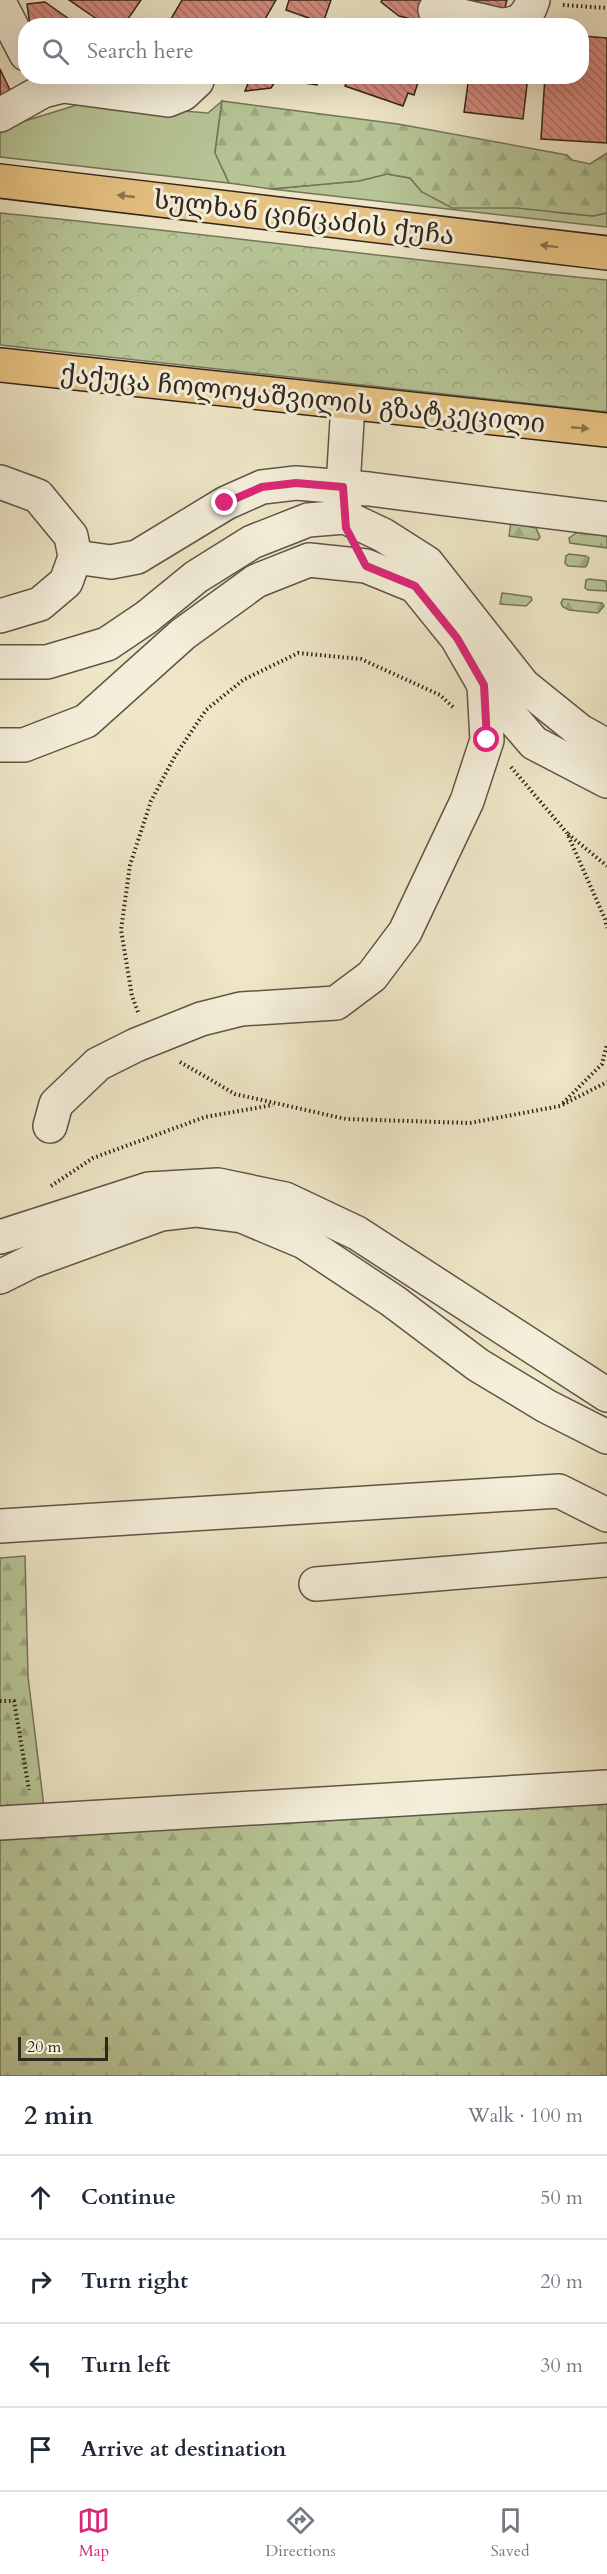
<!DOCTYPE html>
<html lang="en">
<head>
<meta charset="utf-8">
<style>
  body { margin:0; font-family:Cardo,"Noto Serif Georgian",serif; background:#f2f2f3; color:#1f2937 }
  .scale { position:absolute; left:18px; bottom:15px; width:90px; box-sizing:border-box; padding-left:6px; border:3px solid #31251d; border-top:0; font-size:16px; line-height:21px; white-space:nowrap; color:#31251d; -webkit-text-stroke:4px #f4efda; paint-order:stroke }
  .stop { position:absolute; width:18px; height:18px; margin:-14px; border:4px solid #db2777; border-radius:50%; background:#fff }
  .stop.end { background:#db2777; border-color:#fff; box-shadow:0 2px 6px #0008 }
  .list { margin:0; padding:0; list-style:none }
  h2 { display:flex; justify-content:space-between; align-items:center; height:78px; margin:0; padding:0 24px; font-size:26px }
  h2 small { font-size:20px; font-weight:400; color:#747a83 }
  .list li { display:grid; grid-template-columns:39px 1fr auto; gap:18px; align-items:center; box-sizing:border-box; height:84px; padding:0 24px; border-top:2px solid #e0e1e3 }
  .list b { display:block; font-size:22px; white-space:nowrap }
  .list em { font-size:20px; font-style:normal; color:#747a83 }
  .icon { flex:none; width:33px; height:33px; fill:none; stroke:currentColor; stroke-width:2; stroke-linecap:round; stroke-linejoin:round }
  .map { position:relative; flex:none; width:607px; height:2076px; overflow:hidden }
  .search { position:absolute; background:#fff; box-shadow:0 6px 24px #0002; left:18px; right:18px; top:18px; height:66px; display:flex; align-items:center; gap:15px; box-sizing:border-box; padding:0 21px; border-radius:24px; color:#747a83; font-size:22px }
  .sheet { height:414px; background:#fff }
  nav { display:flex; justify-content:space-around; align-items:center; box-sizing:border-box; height:84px; border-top:2px solid #e0e1e3; background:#fff; font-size:16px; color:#747a83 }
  nav a { display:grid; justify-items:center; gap:3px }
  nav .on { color:#db2777 }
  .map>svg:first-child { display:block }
  .grass { fill:#b7c596; stroke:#74755a; stroke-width:1.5 }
  .forest { fill:url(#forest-firs); stroke:#74755a; stroke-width:1.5 }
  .park { fill:url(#park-crowns); stroke:#74755a; stroke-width:1.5 }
  .building { fill:url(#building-back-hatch); stroke:#31251d; stroke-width:1.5 }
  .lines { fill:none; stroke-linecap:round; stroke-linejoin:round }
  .minor-casing { stroke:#605547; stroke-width:36 }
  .major-casing { stroke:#31251d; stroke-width:36 }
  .path { stroke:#31251d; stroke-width:4; stroke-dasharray:1.5 3; stroke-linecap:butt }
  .minor { stroke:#f4efda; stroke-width:33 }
  .major { stroke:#e7c383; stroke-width:33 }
  .oneway { fill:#8c7450 }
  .route { stroke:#db2777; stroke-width:8 }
  .labels { text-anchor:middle; stroke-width:6; stroke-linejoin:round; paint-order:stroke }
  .street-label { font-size:26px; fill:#31251d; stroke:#f4efda }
</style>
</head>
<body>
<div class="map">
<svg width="607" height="2076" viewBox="0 0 607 2076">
  <defs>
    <pattern id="forest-firs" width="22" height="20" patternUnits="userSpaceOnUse" patternTransform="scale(1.5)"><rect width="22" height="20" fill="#b7c596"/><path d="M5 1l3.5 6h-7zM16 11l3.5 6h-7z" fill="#9ea981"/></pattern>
    <pattern id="park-crowns" width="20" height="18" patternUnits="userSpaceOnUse" patternTransform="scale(1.5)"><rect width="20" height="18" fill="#b7c596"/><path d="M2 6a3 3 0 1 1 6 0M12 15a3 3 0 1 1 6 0" fill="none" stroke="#9ea981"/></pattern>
    <pattern id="building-back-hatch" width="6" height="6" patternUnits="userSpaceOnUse" patternTransform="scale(1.5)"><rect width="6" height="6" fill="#d78b7e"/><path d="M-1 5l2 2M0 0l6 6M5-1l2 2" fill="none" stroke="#af7167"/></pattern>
  </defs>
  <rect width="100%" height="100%" fill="#eee6c6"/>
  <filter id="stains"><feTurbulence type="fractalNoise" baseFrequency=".00333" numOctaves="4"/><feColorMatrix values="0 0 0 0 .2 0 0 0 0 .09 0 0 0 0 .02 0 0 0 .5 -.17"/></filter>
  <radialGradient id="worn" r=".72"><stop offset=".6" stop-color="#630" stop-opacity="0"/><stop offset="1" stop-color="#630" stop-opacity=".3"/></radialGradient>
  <g class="grass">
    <polygon points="222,101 215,152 229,183 0,157 0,133 25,121 83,103 208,113"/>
    <polygon points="387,174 410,178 422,192 561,213 593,216 607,213 607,227 271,189 359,181"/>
  </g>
  <g class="forest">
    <polygon points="222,101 398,124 567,155 572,160 590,164 607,153 607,213 593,216 517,208 452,208 422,192 410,178 387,174 359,181 271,189 229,183 215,153"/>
    <polygon points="511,522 536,528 540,537 538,540 509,536"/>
    <polygon points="579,531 607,536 607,548 570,543 569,538"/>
    <polygon points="569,554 586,556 589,558 587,565 585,567 568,566 565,563 566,556"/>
    <polygon points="589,579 606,581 607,591 588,590 585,588 586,580"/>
    <polygon points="502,593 531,597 532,600 526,606 500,604"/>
    <polygon points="563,599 602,603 604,606 598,613 569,610 563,607 561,603"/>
    <polygon points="25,1556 28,1677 44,1807 607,1771 607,2076 0,2076 0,1558"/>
  </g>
  <path class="park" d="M0 213C203 233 404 260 607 280V412L0 345Z"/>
  <g class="building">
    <polygon points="69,0 141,0 123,26 107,26"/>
    <polygon points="182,0 276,0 261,26 210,26 206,23 205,26 169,26 168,24"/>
    <polygon points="289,0 331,0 323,23 286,10"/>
    <polygon points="382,0 428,0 423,22 399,16 381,2"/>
    <polygon points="446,0 507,0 503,15"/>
    <polygon points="45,2 79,26 30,26 27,4"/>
    <polygon points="582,36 607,38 607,143 541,139 545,76 582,76"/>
    <polygon points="0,69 10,90 0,98"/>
    <polygon points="251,76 320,76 317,85 277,79 271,88 245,91"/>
    <polygon points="349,76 420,76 414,95 408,93 403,106 345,86"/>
    <polygon points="469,76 528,76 523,119 464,112"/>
  </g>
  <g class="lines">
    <g class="minor-casing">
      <g id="minor">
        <polyline points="0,4 26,54"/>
        <path d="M435 10 501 25C518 25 528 17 533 0"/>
        <polyline points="0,115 43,91 63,86 168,100 183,94 197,81"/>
        <polyline points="0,482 38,496 71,536 75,557 66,582 40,604 0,616"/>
        <polyline points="345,510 343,487 348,404"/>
        <polyline points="75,557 111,562 137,557 226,503 262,487 296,483 369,489 607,519"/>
        <polyline points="0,662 47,662 107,644 147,617 196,577 252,542 308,520 345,517 383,535 427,563 523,685 580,731 607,746"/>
        <polyline points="0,745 24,745 86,721 183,634 256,581 309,560 366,566 415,586 457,638 484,685 534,743 607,781"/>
        <polyline points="50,1126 56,1104 98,1064 136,1045 201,1019 241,1009 336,1003 372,976 405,932 467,801 487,740 484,685"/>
        <polyline points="0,1237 149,1189 218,1185 285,1199 357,1233 607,1395"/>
        <polyline points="0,1277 32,1261 161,1214 195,1210 242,1216 304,1242 393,1301 478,1365 546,1406 607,1437"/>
        <polyline points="0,1526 559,1491 607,1515"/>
        <polyline points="316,1584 607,1560"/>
        <polyline points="0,1823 607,1787"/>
      </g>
    </g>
    <g class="major-casing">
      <g id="major">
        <polyline points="0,181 607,253"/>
        <polyline points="0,365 607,430"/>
      </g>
    </g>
    <g class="path">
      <polyline points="563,5 607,8"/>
      <polyline points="511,767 567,833 605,919 607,928"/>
      <polyline points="568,834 607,866"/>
      <polyline points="138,1012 132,996 121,930 130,865 151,801 175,756 206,710 243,680 298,653 361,659 440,695 454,708"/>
      <polyline points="180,1062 235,1094 346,1119 470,1123 560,1106 607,1082"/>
      <polyline points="563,1103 602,1064 607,1044"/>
      <polyline points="51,1186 93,1158 205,1117 273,1105"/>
      <polyline points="0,1701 14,1701 29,1790"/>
    </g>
    <use href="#minor" class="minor"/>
    <use href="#major" class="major"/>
  </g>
  <defs><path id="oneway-solid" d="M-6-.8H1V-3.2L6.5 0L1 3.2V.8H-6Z" transform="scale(1.5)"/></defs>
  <g class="oneway">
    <use href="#oneway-solid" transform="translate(126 196) rotate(-174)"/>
    <use href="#oneway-solid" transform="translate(549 246) rotate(-173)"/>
    <use href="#oneway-solid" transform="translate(580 428) rotate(5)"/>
  </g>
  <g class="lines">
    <polyline class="route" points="225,503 262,487 296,483 343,487 346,528 366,566 415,586 457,638 484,685 487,740"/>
  </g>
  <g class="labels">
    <g class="street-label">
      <text transform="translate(304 217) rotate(7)" y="9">სულხან ცინცაძის ქუჩა</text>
      <text transform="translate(303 398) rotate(6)" y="9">ქაქუცა ჩოლოყაშვილის გზატკეცილი</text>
    </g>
  </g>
  <rect width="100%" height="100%" filter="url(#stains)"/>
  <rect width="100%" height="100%" fill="url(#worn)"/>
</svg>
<div class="scale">20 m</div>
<div class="stop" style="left:487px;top:740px"></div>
<div class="stop end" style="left:225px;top:503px"></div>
<div class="search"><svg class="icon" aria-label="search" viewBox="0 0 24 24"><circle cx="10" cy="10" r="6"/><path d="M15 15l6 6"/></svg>Search here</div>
</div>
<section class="sheet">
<h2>2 min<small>Walk · 100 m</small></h2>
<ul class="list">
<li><svg class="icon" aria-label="ahead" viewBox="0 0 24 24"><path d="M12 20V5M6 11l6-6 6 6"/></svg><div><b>Continue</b></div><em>50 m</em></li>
<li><svg class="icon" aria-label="right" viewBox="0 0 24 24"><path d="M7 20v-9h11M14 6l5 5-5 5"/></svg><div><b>Turn right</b></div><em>20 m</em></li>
<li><svg class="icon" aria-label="left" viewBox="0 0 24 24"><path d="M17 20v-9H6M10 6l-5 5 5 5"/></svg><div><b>Turn left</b></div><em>30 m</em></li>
<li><svg class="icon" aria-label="arrive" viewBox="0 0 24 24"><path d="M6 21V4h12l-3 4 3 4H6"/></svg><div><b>Arrive at destination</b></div></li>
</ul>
</section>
<nav>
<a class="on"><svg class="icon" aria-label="map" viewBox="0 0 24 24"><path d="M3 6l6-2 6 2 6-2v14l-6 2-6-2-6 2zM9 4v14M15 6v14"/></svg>Map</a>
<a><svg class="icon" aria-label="directions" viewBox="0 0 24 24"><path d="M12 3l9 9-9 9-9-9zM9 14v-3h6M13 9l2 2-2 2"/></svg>Directions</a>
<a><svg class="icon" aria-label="saved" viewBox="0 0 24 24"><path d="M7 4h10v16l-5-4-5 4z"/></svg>Saved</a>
</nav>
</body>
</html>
